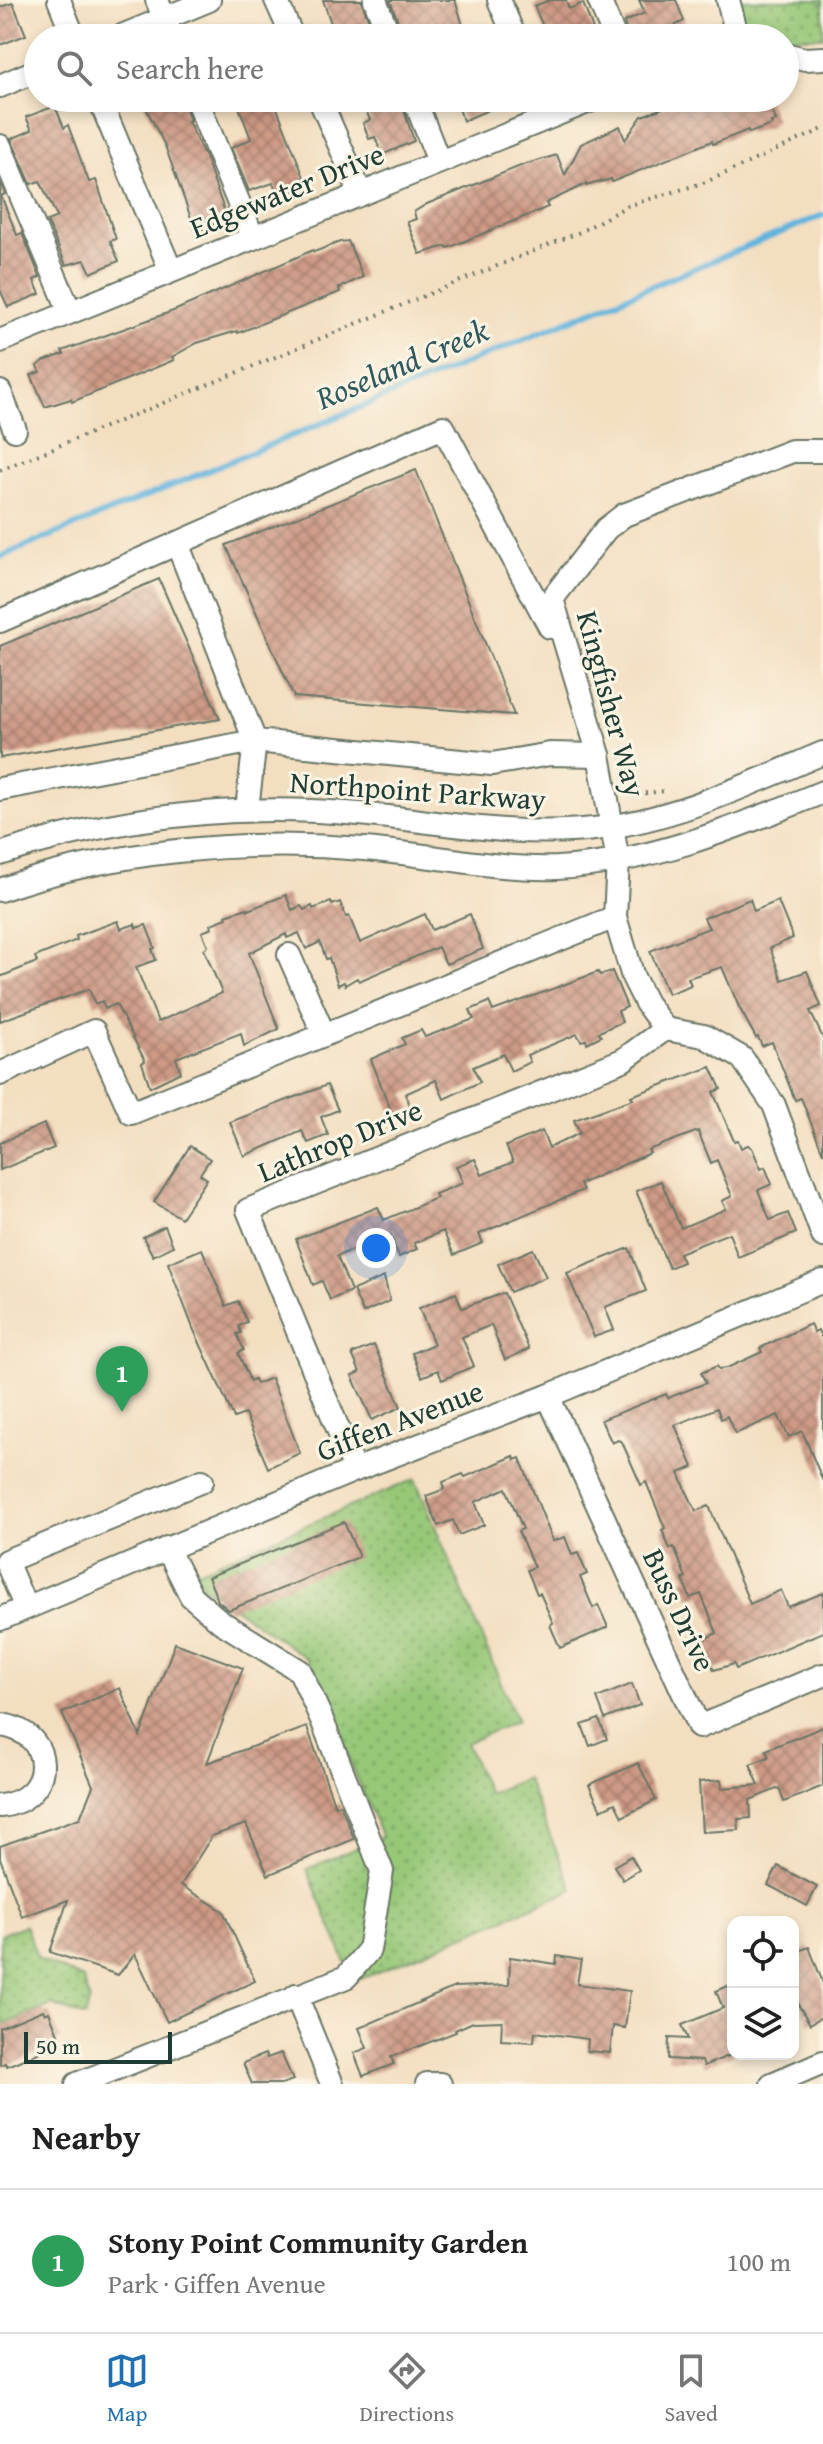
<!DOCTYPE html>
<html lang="en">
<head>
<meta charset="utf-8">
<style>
  body { margin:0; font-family:"Gentium Book Plus",serif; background:#f6f6f6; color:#222 }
  .controls { position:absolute; right:24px; bottom:24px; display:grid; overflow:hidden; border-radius:16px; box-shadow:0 4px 12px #0003 }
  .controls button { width:72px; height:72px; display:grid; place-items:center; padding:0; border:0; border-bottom:2px solid #e0e0e0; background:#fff; color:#222; font:40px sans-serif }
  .scale { position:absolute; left:24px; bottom:20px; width:148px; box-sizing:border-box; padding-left:8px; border:4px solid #1f3d34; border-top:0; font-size:22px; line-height:28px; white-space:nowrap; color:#1f3d34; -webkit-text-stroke:6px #fcf5e5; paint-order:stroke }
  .you { position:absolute; left:376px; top:1248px; width:28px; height:28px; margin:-20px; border:6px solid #fff; border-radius:50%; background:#1a73e8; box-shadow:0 0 0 12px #1a73e833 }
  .badge { display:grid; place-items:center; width:52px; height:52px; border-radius:50%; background:#1f6fb2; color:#fff; font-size:26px; font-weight:700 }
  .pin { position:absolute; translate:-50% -66px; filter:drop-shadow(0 2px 4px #0008) }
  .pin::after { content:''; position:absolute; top:42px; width:28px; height:24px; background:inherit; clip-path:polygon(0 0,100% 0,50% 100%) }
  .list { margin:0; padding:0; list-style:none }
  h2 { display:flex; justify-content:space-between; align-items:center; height:104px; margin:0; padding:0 32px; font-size:34px }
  h2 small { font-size:26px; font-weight:400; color:#767676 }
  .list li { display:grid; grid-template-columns:52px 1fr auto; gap:24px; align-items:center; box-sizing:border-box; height:144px; padding:0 32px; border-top:2px solid #e0e0e0 }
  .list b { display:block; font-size:30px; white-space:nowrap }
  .list p { margin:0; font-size:26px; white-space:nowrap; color:#767676 }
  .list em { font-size:26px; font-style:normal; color:#767676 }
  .icon { flex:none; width:44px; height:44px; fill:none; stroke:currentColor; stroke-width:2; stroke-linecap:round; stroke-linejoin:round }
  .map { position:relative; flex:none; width:823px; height:2084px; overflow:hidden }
  .search { position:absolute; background:#fff; box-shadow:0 4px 12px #0003; left:24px; right:24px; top:24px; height:88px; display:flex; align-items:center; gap:20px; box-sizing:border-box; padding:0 28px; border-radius:44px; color:#767676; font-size:30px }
  .sheet { height:248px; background:#fff }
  nav { display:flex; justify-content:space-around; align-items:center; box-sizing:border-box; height:112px; border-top:2px solid #e0e0e0; background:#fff; font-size:22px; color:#767676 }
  nav a { display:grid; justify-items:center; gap:4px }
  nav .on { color:#1f6fb2 }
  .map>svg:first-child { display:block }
  .green { fill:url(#green-dots); stroke:#5b8256; stroke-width:2 }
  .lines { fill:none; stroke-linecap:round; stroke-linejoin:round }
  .stream { stroke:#61b3dd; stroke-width:6 }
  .building { fill:url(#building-cross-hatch) }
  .minor-casing { stroke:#697565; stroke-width:26 }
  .path { stroke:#697565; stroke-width:4; stroke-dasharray:2 6; stroke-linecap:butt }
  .minor { stroke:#fff; stroke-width:22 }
  .labels { text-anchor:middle; stroke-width:6; stroke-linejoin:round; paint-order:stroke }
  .street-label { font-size:30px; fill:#1f3d34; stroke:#fcf5e5 }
  .water-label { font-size:32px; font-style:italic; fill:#305a5e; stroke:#fcf5e5 }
</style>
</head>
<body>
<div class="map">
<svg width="823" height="2084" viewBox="0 0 823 2084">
  <defs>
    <pattern id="green-dots" width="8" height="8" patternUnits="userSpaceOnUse" patternTransform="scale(2)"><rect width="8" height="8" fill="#97c878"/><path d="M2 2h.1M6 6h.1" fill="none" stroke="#7ba463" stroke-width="1.8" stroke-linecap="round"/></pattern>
    <pattern id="building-cross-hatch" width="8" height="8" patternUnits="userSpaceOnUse" patternTransform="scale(2)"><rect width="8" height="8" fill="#ce9a86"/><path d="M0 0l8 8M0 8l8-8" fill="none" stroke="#a77f6e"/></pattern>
  </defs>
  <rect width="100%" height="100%" fill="#fcf5e5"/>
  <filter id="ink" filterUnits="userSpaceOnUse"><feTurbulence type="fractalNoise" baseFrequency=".0125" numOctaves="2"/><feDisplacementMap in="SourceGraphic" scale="16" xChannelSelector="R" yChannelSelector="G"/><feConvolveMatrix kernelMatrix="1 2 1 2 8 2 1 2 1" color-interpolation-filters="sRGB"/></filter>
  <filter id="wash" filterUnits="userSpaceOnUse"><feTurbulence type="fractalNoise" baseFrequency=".006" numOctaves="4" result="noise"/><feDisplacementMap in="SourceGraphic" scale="32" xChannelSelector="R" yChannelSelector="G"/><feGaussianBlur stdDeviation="1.8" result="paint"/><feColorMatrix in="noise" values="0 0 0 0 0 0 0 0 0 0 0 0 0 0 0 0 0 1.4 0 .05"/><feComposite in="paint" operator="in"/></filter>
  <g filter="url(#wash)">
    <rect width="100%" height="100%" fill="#f3dec0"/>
    <g class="green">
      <polygon points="733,0 823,0 823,37 765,37 739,21"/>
      <polygon points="415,1479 517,1721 466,1743 488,1794 526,1778 573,1890 354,1982 307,1869 382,1837 307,1659 188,1575"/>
      <polygon points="25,1925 38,1959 83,1979 90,2000 85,2017 52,2005 0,2026 0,1935"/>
    </g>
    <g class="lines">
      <polyline class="stream" points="0,557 823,215"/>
    </g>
    <g id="blocks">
      <g class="building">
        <polygon points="323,0 361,0 375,38 336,38"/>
        <polygon points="390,0 455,0 467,38 415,38 408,22 400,26"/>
        <polygon points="550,0 566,0 569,9 583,3 595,35 598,34 600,38 548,38 534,6"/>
        <polygon points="639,0 676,0 684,21 670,28 673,38 629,38 624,22 645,13"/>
        <polygon points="13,3 26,35 0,45 0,7"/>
        <polygon points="141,98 182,98 190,120 188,121 205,157 227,218 196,232 165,146"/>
        <polygon points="211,98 273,98 307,185 279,197 273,183 249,191 231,148 251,139 236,99 215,108"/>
        <polygon points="364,98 400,98 414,141 382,155 375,137 369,139 363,123 370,120 363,103 366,102"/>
        <polygon points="456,98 516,98 463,121"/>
        <polygon points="688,98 767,98 776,121 771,122 772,125 749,133 748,130 713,144 712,141 612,182 611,179 586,186 586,184 546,203 548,207 448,248 446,246 420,254 407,222 416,219 414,212 427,204 523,165 557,155 565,175 581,144 620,126 625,140 642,116"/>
        <polygon points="55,106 64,128 68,125 89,182 96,180 116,239 110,241 119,261 91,273 85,260 66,265 47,221 57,217 40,181 31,184 11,139 32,130 26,117"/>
        <polygon points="0,182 5,194 1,196 17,235 22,233 40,277 34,280 40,294 8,307 0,290"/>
        <polygon points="348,241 363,277 339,288 340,292 238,333 237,331 197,343 172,357 174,360 72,402 71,399 45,407 31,375 40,372 37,366 44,361 64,354 62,351 176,310 313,250 314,252 340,242"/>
        <polygon points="416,470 514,715 294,697 226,545"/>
        <polygon points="159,579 220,719 0,758 0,646"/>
        <polygon points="286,895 292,910 301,906 304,910 312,906 313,909 331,902 332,905 340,902 346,917 349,916 360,943 425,914 432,930 470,914 483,949 446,964 438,947 359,981 357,978 345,985 344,982 338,985 329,958 326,959 320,942 306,949 299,933 287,938 286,934 249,953 279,1029 244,1046 241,1033 176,1058 181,1072 150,1087 142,1063 145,1061 116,1004 105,1009 102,1001 95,1004 89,989 0,1021 0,977 37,962 35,957 77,940 76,936 118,921 121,929 135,924 136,928 146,925 155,948 152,949 156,960 136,967 158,1022 222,993 204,949 208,946 202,932 212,928 211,924 227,918 226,915 247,908 248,910"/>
        <polygon points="750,899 754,911 778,901 793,938 770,948 782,980 807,971 821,1006 810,1011 823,1038 823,1153 801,1098 795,1100 772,1042 762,1046 758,1037 756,1038 739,1007 722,967 688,978 691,985 668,994 650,951 709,928 704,918"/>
        <polygon points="612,971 627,1007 618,1011 622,1022 599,1032 601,1036 587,1043 586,1040 581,1041 577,1034 527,1055 530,1062 511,1071 503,1054 473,1067 480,1082 444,1099 436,1080 405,1094 411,1109 393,1116 371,1059 405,1044 402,1038 421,1030 425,1037 474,1019 470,1010 489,1002 493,1011 598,972 600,975"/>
        <polygon points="711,1067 721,1089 713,1092 734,1141 738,1140 741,1148 748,1145 752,1148 761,1169 765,1167 772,1184 758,1190 770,1220 788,1213 796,1233 738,1257 729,1233 679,1253 683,1262 669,1268 636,1191 661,1181 681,1228 726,1209 722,1201 732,1196 717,1160 711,1163 698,1131 648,1150 650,1153 580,1184 583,1190 479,1234 483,1243 454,1255 443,1231 414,1243 417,1249 399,1257 390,1235 337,1256 351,1291 330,1300 322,1281 313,1285 296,1239 378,1207 384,1220 437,1198 435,1194 463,1183 456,1166 475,1159 482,1175 513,1162 506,1146 542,1131 549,1148 580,1133 574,1120 633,1099 631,1096"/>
        <polygon points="327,1085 338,1110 321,1117 328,1135 308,1143 302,1131 244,1156 230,1122"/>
        <polygon points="44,1124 54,1148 0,1170 0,1143"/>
        <polygon points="190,1146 210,1159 200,1174 207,1179 181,1218 154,1202"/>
        <polygon points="165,1226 173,1246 153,1256 143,1237"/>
        <polygon points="629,1248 646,1291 605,1307 614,1330 594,1337 567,1273"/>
        <polygon points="202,1249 226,1306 238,1301 247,1322 239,1326 241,1333 237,1334 244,1350 238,1353 250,1381 254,1379 256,1384 271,1378 300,1453 268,1468 245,1414 234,1418 193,1328 168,1263"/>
        <polygon points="533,1249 546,1277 510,1292 498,1264"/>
        <polygon points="384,1277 390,1301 363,1313 353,1290"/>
        <polygon points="456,1293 462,1308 504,1293 529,1349 505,1360 491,1325 462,1337 474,1366 442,1380 438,1370 422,1377 412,1353 434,1344 419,1308"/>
        <polygon points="810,1324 814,1332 818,1330 823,1340 823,1481 802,1431 789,1437 778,1415 735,1434 727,1416 721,1419 717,1408 675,1425 693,1467 679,1473 686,1490 696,1511 709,1506 750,1604 781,1590 788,1607 823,1593 823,1632 736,1669 734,1664 714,1670 702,1640 717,1633 701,1594 690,1598 683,1579 686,1578 674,1547 670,1549 662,1530 665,1528 646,1482 641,1485 622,1442 618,1440 612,1443 601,1420 666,1394 668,1398 706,1383 701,1373 717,1366 719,1369 727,1368 762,1352 760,1348"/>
        <polygon points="374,1345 401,1407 372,1420 352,1376 360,1372 352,1354"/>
        <polygon points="514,1456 515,1460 520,1458 553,1541 565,1537 572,1555 578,1553 587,1574 580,1577 593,1608 598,1605 608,1627 560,1648 550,1625 553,1623 540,1593 537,1594 527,1570 534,1567 518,1531 523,1529 506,1488 475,1502 484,1525 459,1535 453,1520 438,1526 426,1496 445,1489 443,1482 463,1474 465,1477"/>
        <polygon points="344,1522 359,1557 229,1610 218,1601 208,1577"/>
        <polygon points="175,1643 243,1668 207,1763 307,1727 335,1806 340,1804 354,1839 268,1875 246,1824 212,1836 181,1885 223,1911 255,1981 167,2022 135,1954 118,1975 50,1952 68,1900 22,1917 0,1858 0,1846 80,1818 93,1786 62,1713 120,1688 140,1736"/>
        <polygon points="632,1684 640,1705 605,1719 597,1698"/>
        <polygon points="599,1719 607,1739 590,1746 582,1725"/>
        <polygon points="823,1727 823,1786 784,1802 779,1788 750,1800 751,1818 738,1819 739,1830 702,1832 699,1782 721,1780 722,1788 759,1785 750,1764 769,1757 766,1750"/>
        <polygon points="638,1763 656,1800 622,1817 615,1803 601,1810 589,1785"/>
        <polygon points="631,1856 639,1870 623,1880 614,1866"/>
        <polygon points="778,1866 817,1887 807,1906 768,1885"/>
        <polygon points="809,1947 823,1983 823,2016 810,2024 793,1996 793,1953"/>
        <polygon points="557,1956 581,1960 577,1984 630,1991 625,2028 613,2026 610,2053 587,2051 588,2039 535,2032 534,2042 501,2040 502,2021 473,2022 455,2030 456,2032 391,2057 394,2064 363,2076 354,2053 367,2048 359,2028 455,1987 509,1985 510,1957 556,1964"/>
        <polygon points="733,1984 733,2054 704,2066 702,2061 668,2059 669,2038 688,2039 682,2025 723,2008 716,1991"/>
        <polygon points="43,2010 45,2014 49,2012 60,2039 55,2041 57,2045 7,2066 5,2063 0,2065 0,2028"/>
        <polygon points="281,2053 293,2080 282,2084 252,2084 243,2063 265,2054 267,2058"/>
      </g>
    </g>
  </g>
  <g filter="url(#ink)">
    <use href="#blocks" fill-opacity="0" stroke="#697565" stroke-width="2"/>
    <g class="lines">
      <g class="minor-casing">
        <g id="minor">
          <polyline points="59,0 74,38"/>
          <polyline points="157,0 172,38"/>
          <polyline points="276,0 293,38"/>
          <polyline points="375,0 390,38"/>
          <polyline points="499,0 515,38"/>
          <polyline points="599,0 615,38"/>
          <polyline points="728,0 738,38"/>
          <polyline points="117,38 209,0"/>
          <polyline points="785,54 805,59 823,58"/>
          <polyline points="0,86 38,70"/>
          <polyline points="99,98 171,271"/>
          <polyline points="196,98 253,238"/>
          <polyline points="319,98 361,194"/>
          <polyline points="414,98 439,162"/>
          <polyline points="0,146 70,312"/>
          <polyline points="0,341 597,98"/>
          <polyline points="0,392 15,430"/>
          <polyline points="823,451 792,451 624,515 606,529 552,599 599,755 618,861 615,917 633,977 646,1003 665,1029 704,1036 742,1058 774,1105 823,1236"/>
          <polyline points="177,543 255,741 492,764 550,754 599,755"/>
          <polyline points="0,621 443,427 550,627"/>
          <polyline points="0,789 255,741 247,809"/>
          <path d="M0 854C115 816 238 803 359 814 437 821 514 838 594 829 674 820 749 784 823 753"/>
          <path d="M0 890C111 850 247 839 364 849 429 854 492 870 557 868 651 863 737 827 823 792"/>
          <polyline points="289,955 324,1035"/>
          <polyline points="0,1074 94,1031 131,1113 615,917"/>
          <polyline points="548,1396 699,1727 823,1675"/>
          <polyline points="355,1470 248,1210 623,1060 665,1029"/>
          <polyline points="25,1606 6,1561 202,1481"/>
          <polyline points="0,1619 355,1470 548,1396 823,1281"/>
          <path d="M0 1725C56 1731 56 1800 0 1806"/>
          <polyline points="296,1995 332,2084"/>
          <polyline points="77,2084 346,1977 369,1950 382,1871 322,1720 300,1671 221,1622 191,1596 167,1548"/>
          <polyline points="427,2084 440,2084"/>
          <polyline points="772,2084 823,2062"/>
        </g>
      </g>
      <g class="path">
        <polyline points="0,470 580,232 627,206 706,182 823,129"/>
        <polyline points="637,794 666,791"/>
      </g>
      <use href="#minor" class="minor"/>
    </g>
  </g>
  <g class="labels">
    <g class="street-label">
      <text transform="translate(287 191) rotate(-22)" y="10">Edgewater Drive</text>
      <text transform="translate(611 704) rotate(75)" y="10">Kingfisher Way</text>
      <text transform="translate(418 791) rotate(4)" y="10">Northpoint Parkway</text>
      <text transform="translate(340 1141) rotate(-22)" y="10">Lathrop Drive</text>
      <text transform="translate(400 1421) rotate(-21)" y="10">Giffen Avenue</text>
      <text transform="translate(679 1610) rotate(65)" y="10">Buss Drive</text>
    </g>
    <g class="water-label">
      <text transform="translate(402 364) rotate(-23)" y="11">Roseland Creek</text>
    </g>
  </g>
</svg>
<div class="controls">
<button><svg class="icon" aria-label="locate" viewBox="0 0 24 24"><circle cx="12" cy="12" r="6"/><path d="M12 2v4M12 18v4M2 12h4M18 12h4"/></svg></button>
<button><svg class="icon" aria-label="layers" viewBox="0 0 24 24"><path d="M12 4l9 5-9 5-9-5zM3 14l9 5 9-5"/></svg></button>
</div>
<div class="scale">50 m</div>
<div class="you"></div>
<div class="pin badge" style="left:122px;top:1412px;background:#2e9e5b">1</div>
<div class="search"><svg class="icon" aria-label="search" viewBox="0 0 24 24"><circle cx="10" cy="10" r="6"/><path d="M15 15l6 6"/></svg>Search here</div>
</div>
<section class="sheet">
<h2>Nearby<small></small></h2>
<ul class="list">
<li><span class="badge" style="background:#2e9e5b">1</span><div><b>Stony Point Community Garden</b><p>Park · Giffen Avenue</p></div><em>100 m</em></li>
</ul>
</section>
<nav>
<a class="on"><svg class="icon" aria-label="map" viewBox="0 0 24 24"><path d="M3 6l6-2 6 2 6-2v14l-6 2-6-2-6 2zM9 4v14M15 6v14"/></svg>Map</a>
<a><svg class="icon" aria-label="directions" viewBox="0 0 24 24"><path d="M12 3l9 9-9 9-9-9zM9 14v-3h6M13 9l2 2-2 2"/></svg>Directions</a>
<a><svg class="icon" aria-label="saved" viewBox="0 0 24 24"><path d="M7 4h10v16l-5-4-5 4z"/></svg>Saved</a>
</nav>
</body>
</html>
